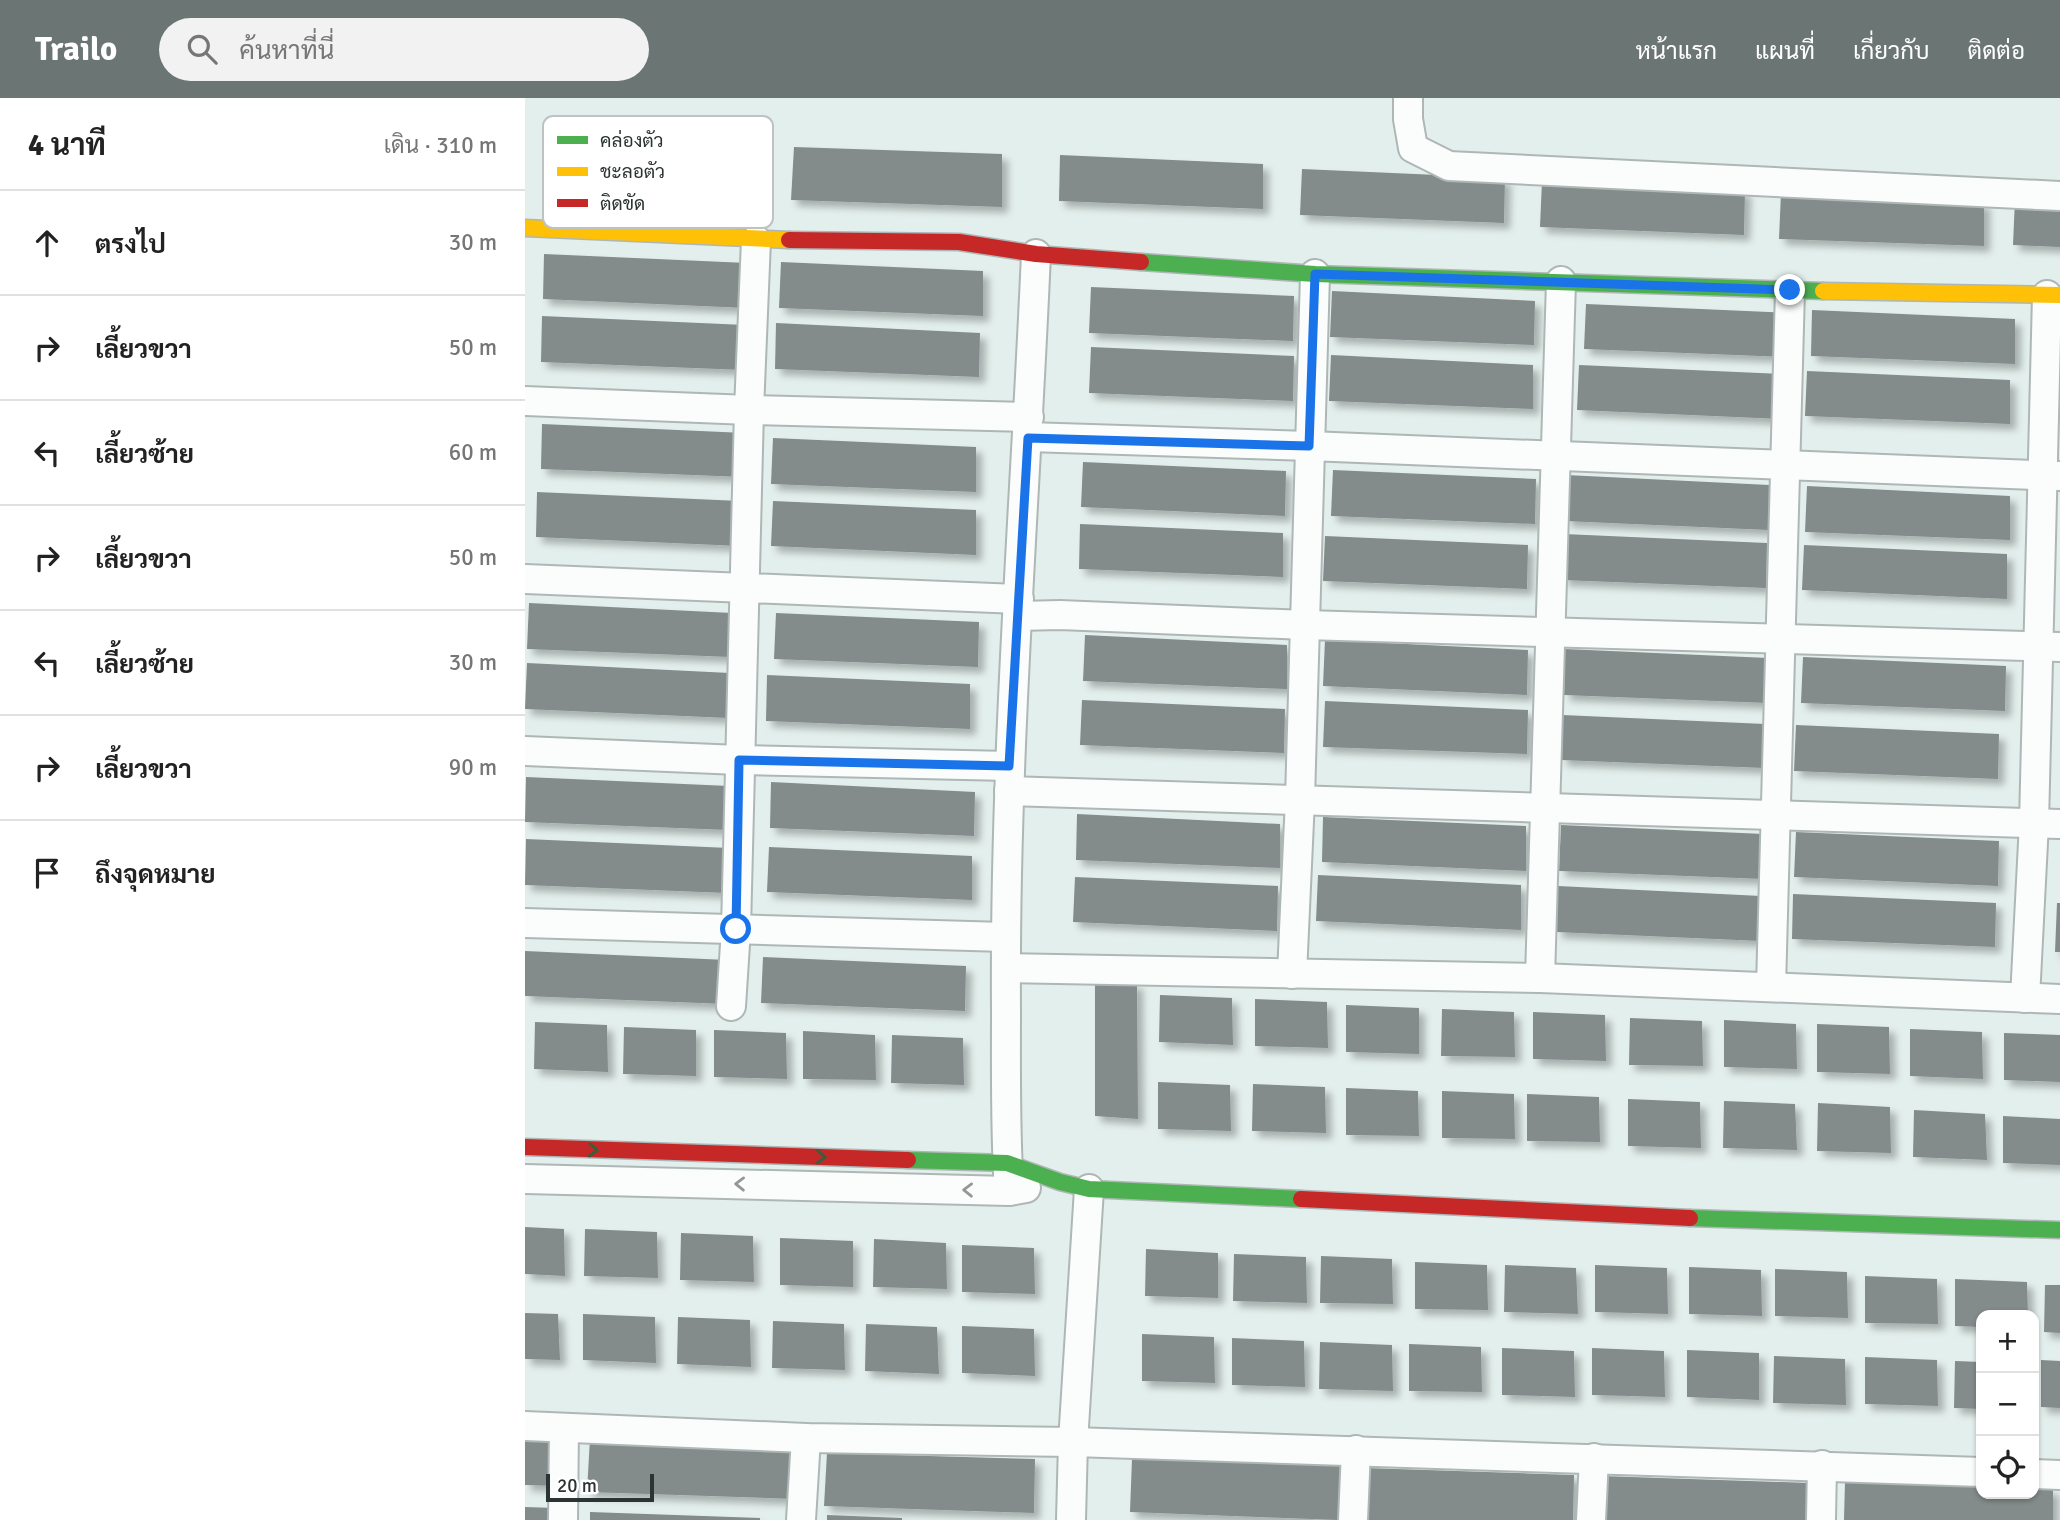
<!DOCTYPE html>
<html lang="th">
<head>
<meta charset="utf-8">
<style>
  body { margin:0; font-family:Signika,Sarabun,sans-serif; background:#f2f2f2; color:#222 }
  .controls { position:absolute; right:21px; bottom:21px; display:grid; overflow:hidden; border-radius:14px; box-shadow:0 2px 5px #0004 }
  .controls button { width:63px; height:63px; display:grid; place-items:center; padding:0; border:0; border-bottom:2px solid #e0e0e0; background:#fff; color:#222; font:35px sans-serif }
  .scale { position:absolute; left:21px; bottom:18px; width:108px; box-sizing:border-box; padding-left:7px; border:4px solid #2b3432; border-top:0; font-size:19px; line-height:24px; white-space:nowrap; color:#2b3432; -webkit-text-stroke:5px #fff; paint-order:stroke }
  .stop { position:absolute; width:21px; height:21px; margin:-16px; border:5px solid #1a73e8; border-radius:50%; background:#fff }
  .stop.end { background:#1a73e8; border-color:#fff; box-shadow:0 2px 7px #0008 }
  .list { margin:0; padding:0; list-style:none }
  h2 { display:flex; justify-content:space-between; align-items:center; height:91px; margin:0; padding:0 28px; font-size:30px }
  h2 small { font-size:23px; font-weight:400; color:#767676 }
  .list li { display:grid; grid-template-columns:46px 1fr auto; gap:21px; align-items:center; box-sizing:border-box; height:105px; padding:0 28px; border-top:2px solid #e0e0e0 }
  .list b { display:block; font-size:26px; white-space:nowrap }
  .list em { font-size:23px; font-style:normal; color:#767676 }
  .icon { flex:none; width:38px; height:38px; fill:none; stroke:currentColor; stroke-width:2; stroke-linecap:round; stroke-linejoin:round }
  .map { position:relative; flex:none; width:1535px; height:1422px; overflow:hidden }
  header { display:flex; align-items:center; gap:42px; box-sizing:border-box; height:98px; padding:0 35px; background:#6b7573; color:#fff }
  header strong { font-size:33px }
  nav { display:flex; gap:38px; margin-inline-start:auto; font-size:24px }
  .search { width:490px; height:63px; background:#f2f2f2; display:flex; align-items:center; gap:18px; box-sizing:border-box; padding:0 24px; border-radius:38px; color:#767676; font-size:26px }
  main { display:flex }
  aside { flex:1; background:#fff }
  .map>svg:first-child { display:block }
  .building { fill:#838c8a; filter:url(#shadow) }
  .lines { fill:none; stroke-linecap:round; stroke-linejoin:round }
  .street-casing { stroke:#aeb7b5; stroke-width:32 }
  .fast-casing { stroke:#aeb7b5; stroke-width:19 }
  .slow-casing { stroke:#aeb7b5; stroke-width:19 }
  .jam-casing { stroke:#aeb7b5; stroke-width:19 }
  .street { stroke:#fbfdfc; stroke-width:28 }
  .fast { stroke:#4caf50; stroke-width:16 }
  .slow { stroke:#ffc107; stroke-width:16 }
  .jam { stroke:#c62828; stroke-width:16 }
  .oneway { stroke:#375f3c }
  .oneway2 { stroke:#939897 }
  .route { stroke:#1a73e8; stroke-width:9 }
  .key { fill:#fff; stroke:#bfc2c2; stroke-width:2 }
  .key-label { font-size:19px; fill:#2b3432 }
</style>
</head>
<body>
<header>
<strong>Trailo</strong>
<div class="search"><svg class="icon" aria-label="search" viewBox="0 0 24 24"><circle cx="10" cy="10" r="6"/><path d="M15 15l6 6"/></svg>ค้นหาที่นี่</div>
<nav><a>หน้าแรก</a><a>แผนที่</a><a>เกี่ยวกับ</a><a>ติดต่อ</a></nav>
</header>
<main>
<aside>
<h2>4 นาที<small>เดิน · 310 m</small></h2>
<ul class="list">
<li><svg class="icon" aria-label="ahead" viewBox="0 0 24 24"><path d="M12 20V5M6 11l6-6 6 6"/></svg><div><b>ตรงไป</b></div><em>30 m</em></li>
<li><svg class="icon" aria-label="right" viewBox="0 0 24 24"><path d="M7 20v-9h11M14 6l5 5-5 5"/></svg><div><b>เลี้ยวขวา</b></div><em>50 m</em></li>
<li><svg class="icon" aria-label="left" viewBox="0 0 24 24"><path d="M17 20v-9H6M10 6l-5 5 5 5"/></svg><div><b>เลี้ยวซ้าย</b></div><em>60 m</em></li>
<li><svg class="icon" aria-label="right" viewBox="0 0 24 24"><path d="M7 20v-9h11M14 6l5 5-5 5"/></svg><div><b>เลี้ยวขวา</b></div><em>50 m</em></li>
<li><svg class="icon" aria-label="left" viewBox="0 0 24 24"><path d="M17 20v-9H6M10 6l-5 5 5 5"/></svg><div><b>เลี้ยวซ้าย</b></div><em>30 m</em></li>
<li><svg class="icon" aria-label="right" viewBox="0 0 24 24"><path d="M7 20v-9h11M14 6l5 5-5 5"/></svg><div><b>เลี้ยวขวา</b></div><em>90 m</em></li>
<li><svg class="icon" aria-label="arrive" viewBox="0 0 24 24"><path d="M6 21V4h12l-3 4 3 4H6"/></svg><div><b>ถึงจุดหมาย</b></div></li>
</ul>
</aside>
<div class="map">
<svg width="1535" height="1422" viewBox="0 0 1535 1422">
  <defs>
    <filter id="shadow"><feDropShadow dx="6" dy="6" stdDeviation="3.5" flood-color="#0004"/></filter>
  </defs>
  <rect width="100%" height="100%" fill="#e3efec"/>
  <g class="building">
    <polygon points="269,49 477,56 477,109 266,102"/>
    <polygon points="535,57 738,66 738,111 534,103"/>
    <polygon points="777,71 980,80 979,125 775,117"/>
    <polygon points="1017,83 1220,92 1219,137 1015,129"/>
    <polygon points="1256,95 1459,104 1459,148 1254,141"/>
    <polygon points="1490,101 1535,103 1535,149 1488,147"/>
    <polygon points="19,156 222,165 222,210 18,201"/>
    <polygon points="256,164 458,173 458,218 254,210"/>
    <polygon points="566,189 769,198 768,243 564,235"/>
    <polygon points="807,193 1010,203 1009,247 805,239"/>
    <polygon points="1061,206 1264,215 1263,259 1059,251"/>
    <polygon points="1287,212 1490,221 1490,266 1286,258"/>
    <polygon points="17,218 220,227 219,272 16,264"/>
    <polygon points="251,225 455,235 454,279 250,271"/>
    <polygon points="566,249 769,258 768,303 564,295"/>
    <polygon points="806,257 1008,267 1008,311 804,303"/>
    <polygon points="1054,267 1257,276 1256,321 1052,312"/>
    <polygon points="1282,273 1485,282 1485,326 1280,318"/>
    <polygon points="17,326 220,335 219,379 16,371"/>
    <polygon points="248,340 451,349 451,394 246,386"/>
    <polygon points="558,364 761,373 760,418 556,409"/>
    <polygon points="808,372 1011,381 1010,426 806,418"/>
    <polygon points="1041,377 1244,387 1244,432 1040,423"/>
    <polygon points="1282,388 1485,398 1485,442 1280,434"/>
    <polygon points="12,394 215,403 215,448 11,439"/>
    <polygon points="248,403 451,412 451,457 246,448"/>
    <polygon points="555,426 758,435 758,479 554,471"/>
    <polygon points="1039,436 1242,445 1241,490 1037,482"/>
    <polygon points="800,438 1003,447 1002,491 798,483"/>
    <polygon points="1279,447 1482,456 1482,501 1277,492"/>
    <polygon points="4,505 207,515 206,559 2,551"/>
    <polygon points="251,515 454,524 453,569 249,561"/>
    <polygon points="560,537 762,547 762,591 558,583"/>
    <polygon points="800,542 1003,552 1002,597 798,588"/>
    <polygon points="1040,551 1243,560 1243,605 1039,597"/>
    <polygon points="1278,559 1481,568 1480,613 1276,605"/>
    <polygon points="2,565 205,575 204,620 0,611"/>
    <polygon points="242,577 445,586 445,631 241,623"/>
    <polygon points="557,602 760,611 759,655 555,647"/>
    <polygon points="800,603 1003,612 1002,656 798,649"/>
    <polygon points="1037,617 1240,626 1240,670 1036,662"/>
    <polygon points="1271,627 1474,636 1473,681 1269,673"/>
    <polygon points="1,679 204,688 204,732 0,724"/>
    <polygon points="246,684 450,694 449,738 245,730"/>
    <polygon points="552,716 755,726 755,770 551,762"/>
    <polygon points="798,719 1001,728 1001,773 797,764"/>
    <polygon points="1036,727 1239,736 1239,781 1034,773"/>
    <polygon points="1271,734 1474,743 1473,788 1269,779"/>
    <polygon points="1,741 204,750 203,795 0,787"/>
    <polygon points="244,749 447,758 447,802 242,794"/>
    <polygon points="793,777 996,787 996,832 791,823"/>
    <polygon points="550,779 753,788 752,833 548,824"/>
    <polygon points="1033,788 1236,798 1236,843 1031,834"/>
    <polygon points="1268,796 1471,805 1470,849 1267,841"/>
    <polygon points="1532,805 1535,805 1535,854 1530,854"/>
    <polygon points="0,853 202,862 201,906 0,898"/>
    <polygon points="238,859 441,868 440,913 236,905"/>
    <polygon points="570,885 612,885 613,1021 570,1018"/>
    <polygon points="635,897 707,900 708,947 634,944"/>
    <polygon points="730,901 802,904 803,950 730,948"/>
    <polygon points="821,907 894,910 894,956 821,954"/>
    <polygon points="917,911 989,914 990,959 916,958"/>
    <polygon points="1008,914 1080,917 1081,963 1008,961"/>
    <polygon points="1105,920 1177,923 1178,968 1104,967"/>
    <polygon points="1199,922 1271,926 1272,971 1199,969"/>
    <polygon points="10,924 82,927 83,974 9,971"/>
    <polygon points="1292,926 1364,929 1365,976 1292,974"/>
    <polygon points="99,929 171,932 171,978 98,976"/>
    <polygon points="1385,931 1457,934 1458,981 1385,978"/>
    <polygon points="189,932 261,935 262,981 189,979"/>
    <polygon points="278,933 350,937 351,982 278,981"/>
    <polygon points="1479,935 1535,937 1535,984 1479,982"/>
    <polygon points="367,937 438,940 439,987 366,985"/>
    <polygon points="633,984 705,987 706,1033 633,1031"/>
    <polygon points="728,986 800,989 801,1035 727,1033"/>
    <polygon points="821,990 893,993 894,1038 821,1037"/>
    <polygon points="917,993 989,996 990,1041 917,1040"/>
    <polygon points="1002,996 1074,999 1075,1044 1002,1043"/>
    <polygon points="1103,1001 1175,1004 1176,1050 1103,1048"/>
    <polygon points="1199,1003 1270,1006 1272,1052 1198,1050"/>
    <polygon points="1293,1005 1365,1009 1366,1055 1292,1053"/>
    <polygon points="1389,1012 1460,1016 1462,1062 1388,1059"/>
    <polygon points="1478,1018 1535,1021 1535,1067 1478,1065"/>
    <polygon points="0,1129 39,1131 40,1178 0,1176"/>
    <polygon points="60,1131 132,1134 133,1180 59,1178"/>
    <polygon points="156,1135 228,1138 229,1184 155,1182"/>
    <polygon points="255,1140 328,1143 328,1189 255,1187"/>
    <polygon points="349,1141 421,1145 422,1191 348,1189"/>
    <polygon points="437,1147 509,1150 510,1196 437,1194"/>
    <polygon points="621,1151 693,1155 693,1200 620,1198"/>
    <polygon points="709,1156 781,1159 782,1205 708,1203"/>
    <polygon points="796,1158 867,1161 868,1206 795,1205"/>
    <polygon points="890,1164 962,1167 963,1212 890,1211"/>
    <polygon points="980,1167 1051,1170 1053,1216 979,1214"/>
    <polygon points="1070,1167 1142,1170 1143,1216 1070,1214"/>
    <polygon points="1164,1169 1236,1172 1237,1218 1164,1216"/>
    <polygon points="1250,1171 1322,1174 1323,1220 1250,1218"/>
    <polygon points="1340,1178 1412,1181 1413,1226 1340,1225"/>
    <polygon points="1430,1181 1502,1184 1503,1217 1456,1217 1456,1229 1430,1228"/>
    <polygon points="1520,1187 1535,1187 1535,1235 1519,1234"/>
    <polygon points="0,1215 33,1216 35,1262 0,1261"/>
    <polygon points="58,1216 130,1219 131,1265 58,1262"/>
    <polygon points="153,1219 225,1222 226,1269 152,1266"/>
    <polygon points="248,1223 319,1226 320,1272 247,1270"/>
    <polygon points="341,1226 412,1229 414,1276 340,1273"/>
    <polygon points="437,1228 509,1231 510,1278 437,1275"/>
    <polygon points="617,1236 689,1239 690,1285 617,1283"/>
    <polygon points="707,1240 779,1243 780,1289 707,1287"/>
    <polygon points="795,1244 867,1247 868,1293 794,1291"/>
    <polygon points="884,1246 956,1249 957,1294 884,1293"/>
    <polygon points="977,1250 1049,1253 1050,1299 977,1297"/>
    <polygon points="1067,1250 1139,1253 1140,1299 1067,1297"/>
    <polygon points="1162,1252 1234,1255 1234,1302 1162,1299"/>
    <polygon points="1249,1258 1320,1261 1321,1307 1248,1305"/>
    <polygon points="1340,1259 1412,1262 1413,1308 1340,1306"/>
    <polygon points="1516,1262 1535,1263 1535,1310 1516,1309"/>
    <polygon points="1430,1263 1456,1264 1456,1311 1429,1310"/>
    <polygon points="0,1334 35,1335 34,1388 0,1387"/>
    <polygon points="65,1340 273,1347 272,1401 62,1394"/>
    <polygon points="302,1355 510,1361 509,1415 299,1408"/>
    <polygon points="607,1361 815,1367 814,1422 605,1414"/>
    <polygon points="841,1370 1049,1377 1048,1422 839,1422"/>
    <polygon points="1077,1378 1285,1385 1285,1422 1075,1422"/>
    <polygon points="1320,1384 1456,1389 1456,1396 1509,1396 1509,1390 1528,1391 1528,1422 1319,1422"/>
    <polygon points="0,1409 30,1410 30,1422 0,1422"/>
    <polygon points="65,1414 235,1420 235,1422 65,1422"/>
    <polygon points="302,1417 377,1420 377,1422 302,1422"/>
  </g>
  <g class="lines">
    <g class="street-casing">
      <g id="street">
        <polyline points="883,0 883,21 888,50 924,68 1535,98"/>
        <polyline points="0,303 224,312 504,319"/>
        <polyline points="503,339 784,348 1535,378"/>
        <polyline points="0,481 494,501"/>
        <polyline points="493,518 535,517 780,527 1535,549"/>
        <polyline points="0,653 214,662 484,668"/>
        <polyline points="484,693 1535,726"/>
        <polyline points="0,825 480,839"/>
        <polyline points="481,870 1015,880 1535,901"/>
        <polyline points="767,876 775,701 790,176"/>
        <polyline points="1015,880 1036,183"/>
        <polyline points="1246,889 1265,192"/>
        <polyline points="1500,900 1509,725 1522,197"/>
        <polyline points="206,908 211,831 224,312 231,142"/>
        <polyline points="0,1081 484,1093 501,1090"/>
        <path d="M484 1093C480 1033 481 973 481 913 479 661 500 409 511 156"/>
        <polyline points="0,1328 281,1340 548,1344 1456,1374"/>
        <polyline points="1509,1376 1535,1377"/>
        <polyline points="38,1422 39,1330"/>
        <polyline points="276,1422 281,1340"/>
        <polyline points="546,1422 548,1344 564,1091"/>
        <polyline points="828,1422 831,1352"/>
        <polyline points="1066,1422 1069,1360"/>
        <polyline points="1296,1422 1297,1367"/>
      </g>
    </g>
    <g class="fast-casing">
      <g id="fast">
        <polyline points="616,164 790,176 1298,193"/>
        <polyline points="383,1062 482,1065 535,1084 564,1091 776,1101"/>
        <polyline points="1165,1120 1535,1132"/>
      </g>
    </g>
    <g class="slow-casing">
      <g id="slow">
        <polyline points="0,130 264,142"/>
        <polyline points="1298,193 1535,197"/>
      </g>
    </g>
    <g class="jam-casing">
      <g id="jam">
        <polyline points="264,142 434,144 511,156 616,164"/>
        <polyline points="0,1049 383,1062"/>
        <polyline points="776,1101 1165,1120"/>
      </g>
    </g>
    <use href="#street" class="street"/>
    <use href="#fast" class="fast"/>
    <use href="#slow" class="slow"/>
    <use href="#jam" class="jam"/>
  </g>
  <defs><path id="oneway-chevron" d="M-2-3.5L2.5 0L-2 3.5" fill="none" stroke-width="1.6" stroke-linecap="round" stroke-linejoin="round" transform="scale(1.75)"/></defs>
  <g class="oneway">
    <use href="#oneway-chevron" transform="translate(68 1052) rotate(2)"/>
    <use href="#oneway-chevron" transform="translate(296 1059) rotate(2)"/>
  </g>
  <g class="oneway2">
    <use href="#oneway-chevron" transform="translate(215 1086) rotate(-179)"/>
    <use href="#oneway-chevron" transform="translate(443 1092) rotate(-179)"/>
  </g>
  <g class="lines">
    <polyline class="route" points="211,831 214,662 484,668 503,340 784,348 790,176 1265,192"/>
  </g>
  <rect x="18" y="18" width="230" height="112" rx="10" class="key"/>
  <rect x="32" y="38" width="31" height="8" fill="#4caf50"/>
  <rect x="32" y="69" width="31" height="9" fill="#ffc107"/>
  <rect x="32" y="101" width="31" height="8" fill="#c62828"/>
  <g class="key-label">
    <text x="75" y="49">คล่องตัว</text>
    <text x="75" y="80">ชะลอตัว</text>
    <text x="75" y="112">ติดขัด</text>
  </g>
</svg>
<div class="controls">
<button>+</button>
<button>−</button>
<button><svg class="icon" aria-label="locate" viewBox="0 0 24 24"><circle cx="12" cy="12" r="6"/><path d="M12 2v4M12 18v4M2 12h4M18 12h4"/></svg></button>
</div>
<div class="scale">20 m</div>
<div class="stop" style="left:211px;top:831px"></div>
<div class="stop end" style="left:1265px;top:192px"></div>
</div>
</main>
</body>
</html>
